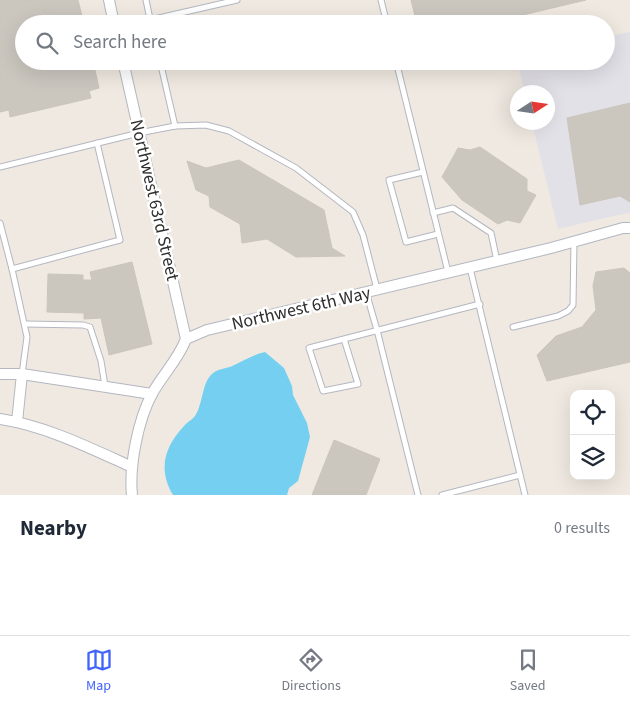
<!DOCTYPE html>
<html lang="en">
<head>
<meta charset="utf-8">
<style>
  body { margin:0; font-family:"Source Sans 3",sans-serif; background:#f6f6f7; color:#1f2937 }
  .controls { position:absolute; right:15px; bottom:15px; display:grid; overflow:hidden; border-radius:10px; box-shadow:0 5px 20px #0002 }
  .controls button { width:45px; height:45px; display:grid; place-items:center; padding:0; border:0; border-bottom:1px solid #e0e1e3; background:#fff; color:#1f2937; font:25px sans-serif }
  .compass { position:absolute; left:510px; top:85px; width:45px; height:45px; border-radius:50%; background:#fff; box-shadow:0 5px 20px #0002; rotate:78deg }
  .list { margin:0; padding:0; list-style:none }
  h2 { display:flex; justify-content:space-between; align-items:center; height:65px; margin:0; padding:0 20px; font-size:21px }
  h2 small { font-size:16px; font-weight:400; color:#747a83 }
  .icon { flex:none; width:28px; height:28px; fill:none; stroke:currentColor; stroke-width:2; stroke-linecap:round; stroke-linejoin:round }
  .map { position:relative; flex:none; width:630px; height:495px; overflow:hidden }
  .search { position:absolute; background:#fff; box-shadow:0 5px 20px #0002; left:15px; right:15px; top:15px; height:55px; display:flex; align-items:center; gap:12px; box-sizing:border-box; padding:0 18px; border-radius:28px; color:#747a83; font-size:19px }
  .sheet { height:140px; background:#fff }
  nav { display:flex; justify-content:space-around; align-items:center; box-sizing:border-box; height:70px; border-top:1px solid #e0e1e3; background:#fff; font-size:14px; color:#747a83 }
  nav a { display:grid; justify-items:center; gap:2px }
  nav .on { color:#4264fb }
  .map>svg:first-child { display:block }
  .industrial { fill:#e3e1e8 }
  .water { fill:#75cff0 }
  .building { fill:#cbc7bf; stroke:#cbc5ba }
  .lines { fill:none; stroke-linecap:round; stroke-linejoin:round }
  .lane-casing { stroke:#b4b7c1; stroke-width:7 }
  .street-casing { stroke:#b4b7c1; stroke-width:12 }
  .lane { stroke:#fff; stroke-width:5 }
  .street { stroke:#fff; stroke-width:10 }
  .labels { text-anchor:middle; stroke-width:5; stroke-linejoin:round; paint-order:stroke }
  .street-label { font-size:18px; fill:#2e2e2e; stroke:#fff }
</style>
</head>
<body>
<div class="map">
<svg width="630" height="495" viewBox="0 0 630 495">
  <rect width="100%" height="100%" fill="#efe9e1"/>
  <polygon class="industrial" points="630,32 630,213 618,215 558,229 532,123 548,122 548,92 525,92 517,61 606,61 606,37"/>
  <path class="water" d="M265 352 284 368 292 386 293 395 307 423 310 437 298 481 289 488 287 495H173C158 470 164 447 184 426 187 422 192 420 195 416 204 403 201 379 216 371 220 369 226 368 230 367 243 361 252 355 265 352Z"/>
  <g class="building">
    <polygon points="0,0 78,0 84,24 24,24 24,61 93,61 99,88 89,91 91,98 10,117 9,110 0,112"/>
    <polygon points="411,0 586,0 485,24 417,24"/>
    <polygon points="630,103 630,202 620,196 580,205 567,118"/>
    <polygon points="480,147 527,179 527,191 536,195 520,223 507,220 498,224 462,200 442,177 458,148 470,150"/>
    <polygon points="239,160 324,210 332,248 345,256 296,257 267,239 242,243 240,224 210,207 209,196 196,190 187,161 206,168"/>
    <polygon points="132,262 152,344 109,355 101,318 84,319 84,313 47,312 48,274 83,275 83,280 92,280 90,272"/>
    <polygon points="624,268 630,273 630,362 547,381 537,355 556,336 582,327 596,310 593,286 596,272"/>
    <polygon points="334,440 380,459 366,495 312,495"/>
  </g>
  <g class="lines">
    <g class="lane-casing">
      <g id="lane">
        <polyline points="146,0 151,24"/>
        <polyline points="381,0 387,24"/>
        <polyline points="150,20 237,0"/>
        <polyline points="160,61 175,126"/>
        <polyline points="396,61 448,272"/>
        <polyline points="0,167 139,133 175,126 206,125 229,131 296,168 353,212 363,235 377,289"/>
        <polyline points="423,172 389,180 406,242 438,234"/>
        <polyline points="433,213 453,208 491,233 497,261"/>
        <polyline points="0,223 12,269"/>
        <polyline points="470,268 525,495"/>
        <polyline points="366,292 377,330 418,495"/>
        <polyline points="25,324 83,325 90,327 101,361 105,386"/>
        <polyline points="513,327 558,316 568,311 573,305 574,241"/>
        <polyline points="344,339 358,384 323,391 309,348 480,304"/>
        <polyline points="22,374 27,337 12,269 120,240 97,143"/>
        <polyline points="442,495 520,475"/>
      </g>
    </g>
    <g class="street-casing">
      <g id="street">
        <polyline points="109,0 114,24"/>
        <polyline points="123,61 186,339"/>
        <polyline points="0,374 22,374 152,394"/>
        <path d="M0 419C46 426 90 448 132 467"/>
        <polyline points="17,422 22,374"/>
        <path d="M132 495C129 466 138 420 152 394 163 374 178 360 186 339L207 330 551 248 623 228H630"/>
      </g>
    </g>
    <use href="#lane" class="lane"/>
    <use href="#street" class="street"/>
  </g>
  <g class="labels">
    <g class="street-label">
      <text transform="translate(155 200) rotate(77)" y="6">Northwest 63rd Street</text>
      <text transform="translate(301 308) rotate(-13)" y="6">Northwest 6th Way</text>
    </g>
  </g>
</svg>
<div class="controls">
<button><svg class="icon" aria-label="locate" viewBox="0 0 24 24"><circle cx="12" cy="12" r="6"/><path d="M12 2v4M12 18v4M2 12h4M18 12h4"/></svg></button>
<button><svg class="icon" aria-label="layers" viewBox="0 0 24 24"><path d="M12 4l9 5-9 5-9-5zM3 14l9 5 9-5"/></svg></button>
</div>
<svg class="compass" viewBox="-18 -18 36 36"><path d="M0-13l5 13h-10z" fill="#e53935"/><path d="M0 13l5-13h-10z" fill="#747a83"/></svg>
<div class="search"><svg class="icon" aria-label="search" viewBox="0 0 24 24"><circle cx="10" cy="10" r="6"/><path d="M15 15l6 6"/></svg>Search here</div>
</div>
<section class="sheet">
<h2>Nearby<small>0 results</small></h2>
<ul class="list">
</ul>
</section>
<nav>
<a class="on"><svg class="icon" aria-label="map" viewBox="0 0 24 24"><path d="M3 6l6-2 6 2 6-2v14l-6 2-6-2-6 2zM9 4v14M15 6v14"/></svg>Map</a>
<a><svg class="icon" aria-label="directions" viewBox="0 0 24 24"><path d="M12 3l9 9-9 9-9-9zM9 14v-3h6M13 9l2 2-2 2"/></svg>Directions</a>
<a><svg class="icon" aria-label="saved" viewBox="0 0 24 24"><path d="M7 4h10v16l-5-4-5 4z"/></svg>Saved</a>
</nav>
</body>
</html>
